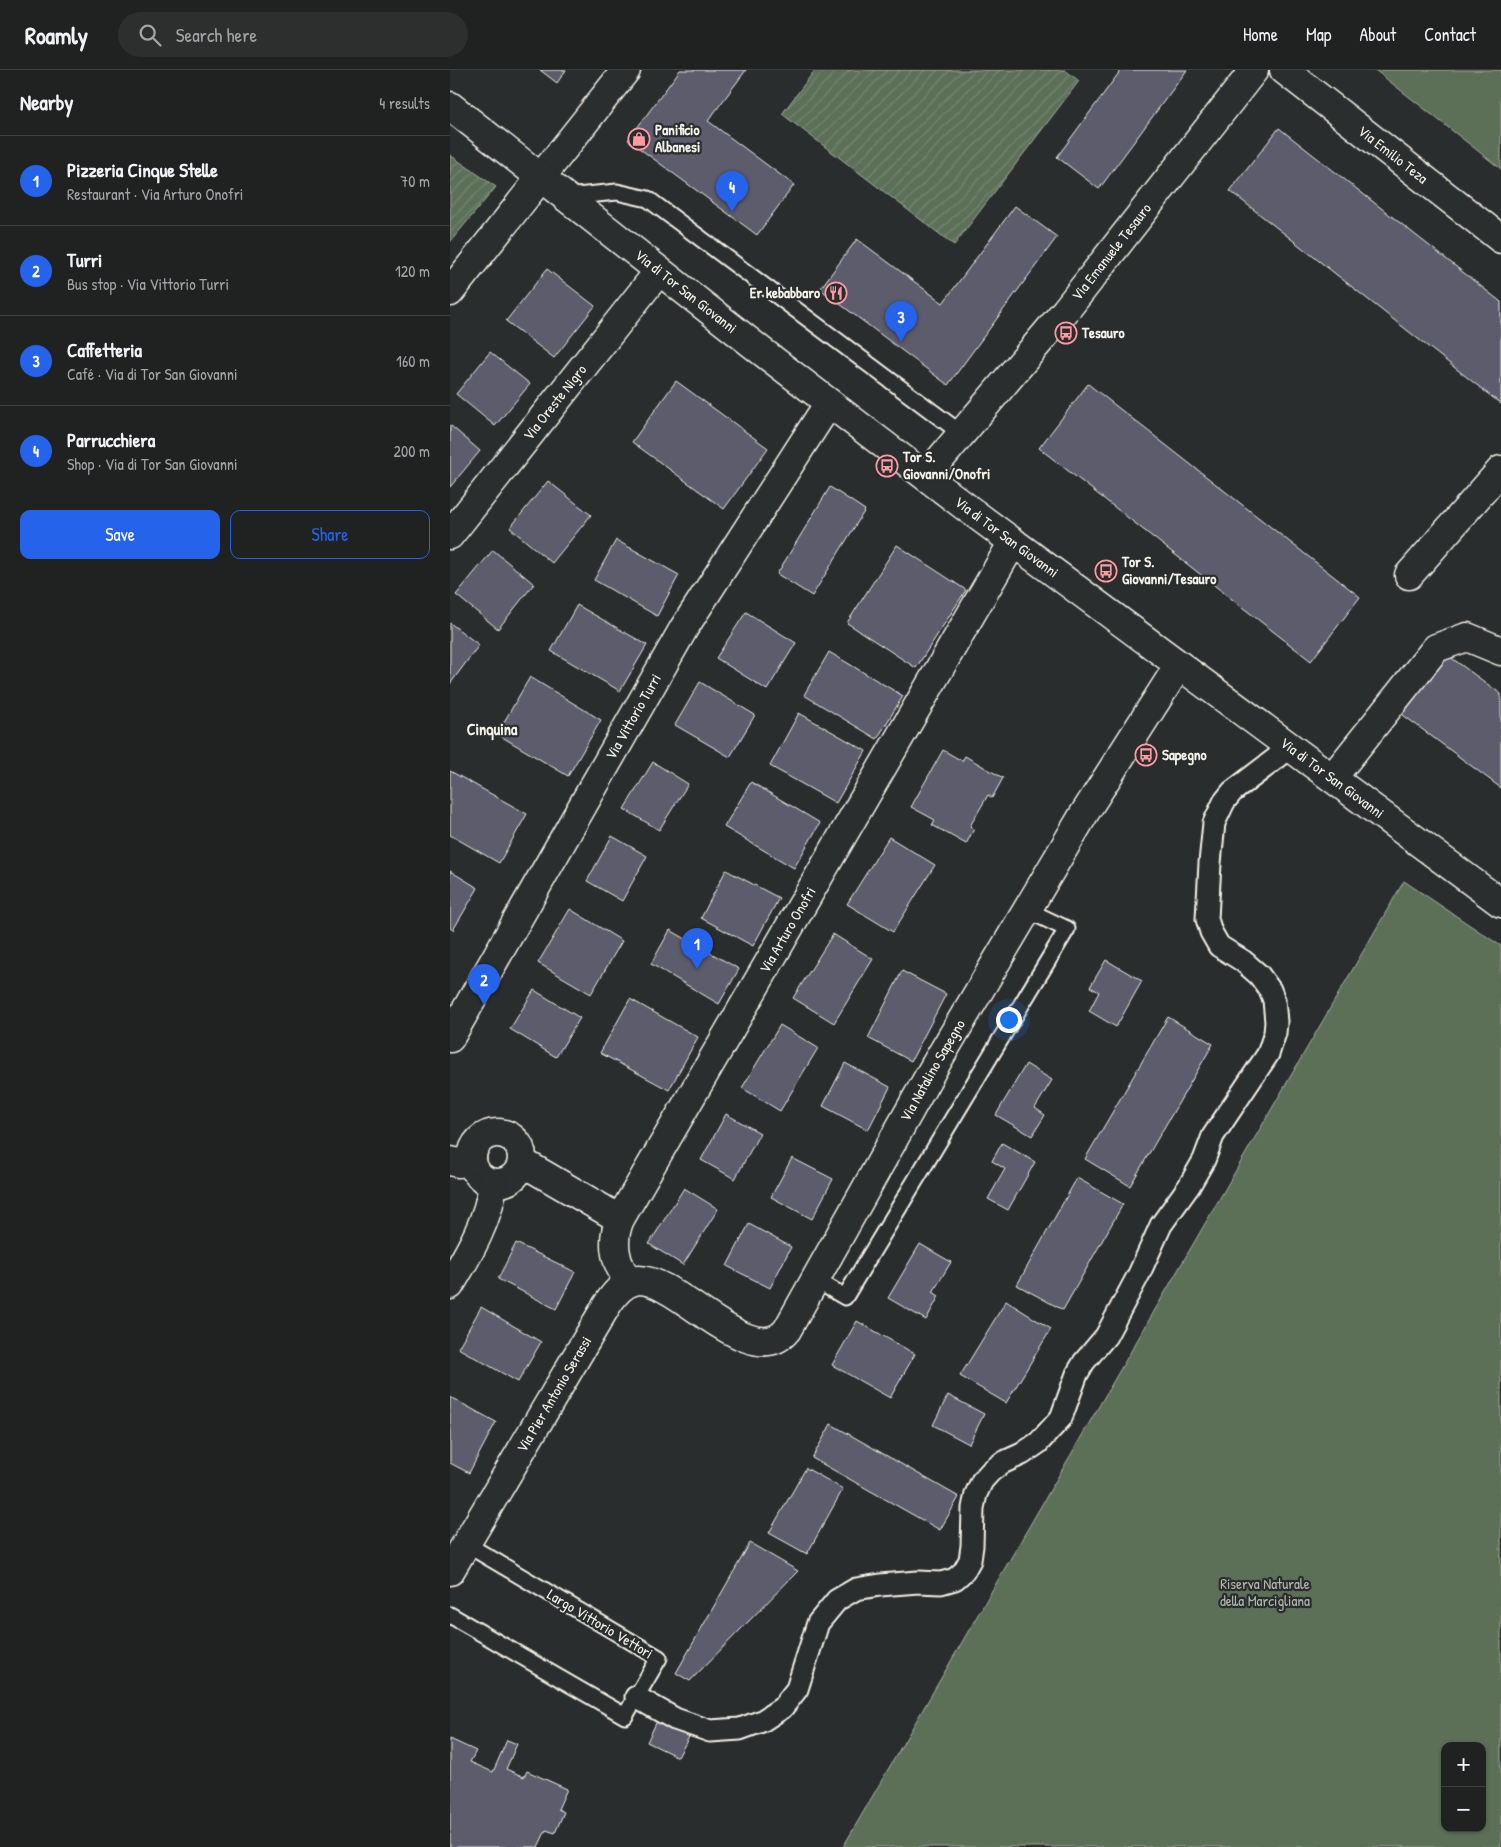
<!DOCTYPE html>
<html lang="en">
<head>
<meta charset="utf-8">
<style>
  body { margin:0; font-family:"Patrick Hand",sans-serif; background:#2d2f2f; color:#f1f3f6 }
  .controls { position:absolute; right:15px; bottom:15px; display:grid; overflow:hidden; border-radius:10px; box-shadow:0 1px 4px #0004 }
  .controls button { width:45px; height:45px; display:grid; place-items:center; padding:0; border:0; border-bottom:1px solid #3d3f40; background:#202222; color:#f1f3f6; font:25px sans-serif }
  .you { position:absolute; left:558px; top:949px; width:18px; height:18px; margin:-12px; border:4px solid #fff; border-radius:50%; background:#1a73e8; box-shadow:0 0 0 8px #1a73e833 }
  .badge { display:grid; place-items:center; width:32px; height:32px; border-radius:50%; background:#2563eb; color:#fff; font-size:16px; font-weight:700 }
  .pin { position:absolute; translate:-50% -41px; filter:drop-shadow(0 1px 2px #0008) }
  .pin::after { content:''; position:absolute; top:26px; width:18px; height:15px; background:inherit; clip-path:polygon(0 0,100% 0,50% 100%) }
  .list { margin:0; padding:0; list-style:none }
  h2 { display:flex; justify-content:space-between; align-items:center; height:65px; margin:0; padding:0 20px; font-size:21px }
  h2 small { font-size:16px; font-weight:400; color:#a2a4a5 }
  .list li { display:grid; grid-template-columns:32px 1fr auto; gap:15px; align-items:center; box-sizing:border-box; height:90px; padding:0 20px; border-top:1px solid #3d3f40 }
  .list b { display:block; font-size:19px; white-space:nowrap }
  .list p { margin:0; font-size:16px; white-space:nowrap; color:#a2a4a5 }
  .list em { font-size:16px; font-style:normal; color:#a2a4a5 }
  .actions { display:flex; gap:10px; padding:15px 20px }
  .actions a { flex:1; padding:11px 0; border:1px solid #2563eb; border-radius:10px; text-align:center; font-size:18px; color:#2563eb }
  .actions .main { background:#2563eb; color:#fff }
  .icon { flex:none; width:28px; height:28px; fill:none; stroke:currentColor; stroke-width:2; stroke-linecap:round; stroke-linejoin:round }
  .map { position:relative; flex:none; width:1051px; height:1777px; overflow:hidden }
  header { display:flex; align-items:center; gap:30px; box-sizing:border-box; height:70px; padding:0 25px; background:#202222; border-bottom:1px solid #3d3f40 }
  header strong { font-size:24px }
  nav { display:flex; gap:28px; margin-inline-start:auto; font-size:18px }
  .search { width:350px; height:45px; background:#2d2f2f; display:flex; align-items:center; gap:12px; box-sizing:border-box; padding:0 18px; border-radius:28px; color:#a2a4a5; font-size:19px }
  main { display:flex }
  aside { flex:1; background:#202222 }
  .map>svg:first-child { display:block }
  .park { fill:#5c7059; stroke:#a8b0a0; fill-rule:evenodd }
  .garden { fill:url(#garden-furrows); stroke:#a8b0a0 }
  .building { fill:#5b5b6d; stroke:#f4f1e8 }
  .lines { fill:none; stroke-linecap:round; stroke-linejoin:round }
  .service-casing { stroke:#f4f1e8; stroke-width:19 }
  .pedestrian-casing { stroke:#f4f1e8; stroke-width:25 }
  .minor-casing { stroke:#f4f1e8; stroke-width:31 }
  .tertiary-casing { stroke:#f4f1e8; stroke-width:31 }
  .service { stroke:#2a2d2e; stroke-width:15 }
  .pedestrian { stroke:#2a2d2e; stroke-width:21 }
  .minor { stroke:#2a2d2e; stroke-width:28 }
  .tertiary { stroke:#2a2d2e; stroke-width:28 }
  .labels { text-anchor:middle; stroke-width:4.5; stroke-linejoin:round; paint-order:stroke }
  .poi-label { font-size:15px; font-weight:bold; fill:#f4f1e8; stroke:#2a2d2e; text-anchor:start }
  .street-label { font-size:15px; fill:#f4f1e8; stroke:#2a2d2e }
  .park-label { font-size:15px; fill:#b0b7a8; stroke:#2a2d2e }
  .neighbourhood-label { font-size:16px; font-weight:bold; fill:#f4f1e8; stroke:#2a2d2e }
</style>
</head>
<body>
<header>
<strong>Roamly</strong>
<div class="search"><svg class="icon" aria-label="search" viewBox="0 0 24 24"><circle cx="10" cy="10" r="6"/><path d="M15 15l6 6"/></svg>Search here</div>
<nav><a>Home</a><a>Map</a><a>About</a><a>Contact</a></nav>
</header>
<main>
<aside>
<h2>Nearby<small>4 results</small></h2>
<ul class="list">
<li><span class="badge">1</span><div><b>Pizzeria Cinque Stelle</b><p>Restaurant · Via Arturo Onofri</p></div><em>70 m</em></li>
<li><span class="badge">2</span><div><b>Turri</b><p>Bus stop · Via Vittorio Turri</p></div><em>120 m</em></li>
<li><span class="badge">3</span><div><b>Caffetteria</b><p>Café · Via di Tor San Giovanni</p></div><em>160 m</em></li>
<li><span class="badge">4</span><div><b>Parrucchiera</b><p>Shop · Via di Tor San Giovanni</p></div><em>200 m</em></li>
</ul>
<div class="actions"><a class="main">Save</a><a>Share</a></div>
</aside>
<div class="map">
<svg width="1051" height="1777" viewBox="0 0 1051 1777">
  <defs>
    <pattern id="garden-furrows" width="10" height="10" patternUnits="userSpaceOnUse" patternTransform="scale(1.25)"><rect width="10" height="10" fill="#5c7059"/><path d="M-1 1l2-2M0 10L10 0M9 11l2-2" fill="none" stroke="#748571"/></pattern>
  </defs>
  <rect width="100%" height="100%" fill="#2a2d2e"/>
  <filter id="ink" filterUnits="userSpaceOnUse"><feTurbulence type="fractalNoise" baseFrequency=".02" numOctaves="2"/><feDisplacementMap in="SourceGraphic" scale="10" xChannelSelector="R" yChannelSelector="G"/><feConvolveMatrix kernelMatrix="1 2 1 2 8 2 1 2 1" color-interpolation-filters="sRGB"/></filter>
  <g filter="url(#ink)">
    <g class="park">
      <polygon points="925,0 1051,0 1051,99"/>
      <path d="M954 811 1051 876V1777H393ZM995 1676H1032V1758H995Z"/>
    </g>
    <g class="garden">
      <polygon points="365,0 615,0 629,11 504,175 332,44"/>
      <polygon points="0,85 46,117 0,172"/>
    </g>
    <g class="building">
      <polygon points="90,0 116,0 107,13"/>
      <polygon points="230,0 296,0 258,51 344,115 307,165 178,70"/>
      <polygon points="671,0 737,0 649,119 607,87"/>
      <polygon points="829,58 1051,232 1051,334 780,121"/>
      <polygon points="565,136 607,167 498,315 370,219 407,169 493,233"/>
      <polygon points="97,199 145,236 104,288 56,251"/>
      <polygon points="40,282 80,314 45,356 6,324"/>
      <polygon points="226,311 318,378 274,439 182,372"/>
      <polygon points="638,314 910,527 861,591 589,378"/>
      <polygon points="0,355 30,381 0,417"/>
      <polygon points="98,411 141,445 102,493 60,458"/>
      <polygon points="380,417 415,440 362,526 327,504"/>
      <polygon points="166,470 229,505 207,546 144,510"/>
      <polygon points="447,475 516,520 466,598 397,553"/>
      <polygon points="43,480 84,514 48,559 6,525"/>
      <polygon points="127,535 197,575 170,621 101,581"/>
      <polygon points="296,542 346,573 317,620 266,588"/>
      <polygon points="0,553 29,575 0,614"/>
      <polygon points="992,581 1051,624 1051,718 949,642"/>
      <polygon points="379,582 453,626 427,669 354,625"/>
      <polygon points="80,607 151,650 118,706 47,664"/>
      <polygon points="250,612 305,645 280,687 225,655"/>
      <polygon points="349,643 416,681 386,733 320,696"/>
      <polygon points="493,680 512,691 515,686 553,708 542,728 538,725 520,756 524,759 516,774 482,755 485,750 461,737"/>
      <polygon points="203,692 238,714 209,760 174,739"/>
      <polygon points="0,701 77,744 49,793 0,765"/>
      <polygon points="301,712 370,753 344,798 274,757"/>
      <polygon points="162,766 197,786 172,831 137,811"/>
      <polygon points="439,767 485,795 443,862 397,834"/>
      <polygon points="276,800 329,828 303,876 251,848"/>
      <polygon points="0,801 28,818 3,860 0,858"/>
      <polygon points="120,839 172,871 141,924 88,893"/>
      <polygon points="220,860 289,899 269,934 201,894"/>
      <polygon points="383,864 423,889 384,953 343,928"/>
      <polygon points="656,890 692,911 666,957 639,941 649,922 640,917"/>
      <polygon points="452,901 496,924 461,991 418,968"/>
      <polygon points="84,920 130,948 106,987 60,959"/>
      <polygon points="180,929 248,967 219,1020 150,983"/>
      <polygon points="718,947 763,974 680,1116 635,1089"/>
      <polygon points="330,955 368,978 330,1041 292,1018"/>
      <polygon points="395,993 440,1017 418,1060 373,1036"/>
      <polygon points="576,994 602,1010 585,1038 595,1045 582,1066 546,1045"/>
      <polygon points="276,1044 310,1063 285,1109 251,1090"/>
      <polygon points="552,1073 585,1092 558,1140 538,1129 555,1099 542,1091"/>
      <polygon points="342,1088 383,1109 362,1149 321,1127"/>
      <polygon points="627,1108 673,1134 613,1240 567,1215"/>
      <polygon points="234,1118 268,1139 233,1195 199,1174"/>
      <polygon points="299,1154 341,1177 320,1218 277,1196"/>
      <polygon points="66,1173 125,1202 106,1239 48,1209"/>
      <polygon points="470,1174 501,1192 483,1222 489,1226 476,1250 438,1228"/>
      <polygon points="556,1231 601,1259 556,1333 510,1306"/>
      <polygon points="31,1237 91,1272 68,1312 8,1278"/>
      <polygon points="407,1251 465,1284 440,1328 382,1295"/>
      <polygon points="498,1325 534,1344 519,1374 483,1355"/>
      <polygon points="0,1327 46,1352 19,1403 0,1393"/>
      <polygon points="381,1354 509,1427 490,1460 362,1388"/>
      <polygon points="356,1398 393,1419 357,1484 319,1463"/>
      <polygon points="300,1473 348,1501 240,1611 226,1603"/>
      <polygon points="208,1649 240,1665 228,1687 197,1672"/>
      <polygon points="0,1669 26,1681 20,1692 43,1702 57,1670 67,1674 56,1699 74,1707 77,1701 117,1719 108,1739 114,1742 105,1763 96,1760 88,1777 0,1777"/>
    </g>
    <g class="lines">
      <g class="service-casing">
        <g id="service">
          <polyline points="116,127 167,122 198,129 512,364"/>
          <polyline points="366,1210 395,1227 617,859 577,840"/>
          <polyline points="0,1545 175,1646 209,1588 16,1474"/>
        </g>
      </g>
      <g class="pedestrian-casing">
        <polyline id="pedestrian" points="186,1627 225,1649 260,1661 290,1659 312,1651 332,1638 347,1619 368,1553 387,1530 406,1519 430,1515 468,1512 491,1513 505,1509 514,1501 520,1490 522,1476 523,1438 526,1424 532,1411 541,1401 552,1393 572,1384 588,1373 611,1348 627,1304 634,1292 656,1266 689,1204 711,1155 739,1116 754,1090 763,1066 818,984 825,963 826,952 824,930 820,920 809,905 793,891 769,876 761,862 757,849 760,793 764,753 774,732 782,722 841,677"/>
      </g>
      <g class="minor-casing">
        <g id="minor">
          <path id="s1" d="M834 0 1051 169"/>
          <polyline points="0,222 176,0"/>
          <path id="s2" d="M476 406 616 240 804 0"/>
          <path id="s3" d="M0 465 209 201"/>
          <polyline points="959,505 1051,400"/>
          <polyline points="883,707 986,578 1017,567 1051,581"/>
          <path id="s4" d="M0 968 234 558 379 333"/>
          <circle cx="47" cy="1088" r="25"/>
          <polyline points="0,1091 9,1093 22,1089"/>
          <polyline points="72,1092 170,1149"/>
          <path id="s5" d="M181 1212C164 1196 161 1170 170 1149L563 472"/>
          <path d="M0 1215C19 1183 39 1150 43 1113"/>
          <path id="s6" d="M0 1501 157 1235C164 1224 174 1211 189 1210 228 1209 302 1303 337 1260L484 997 634 744 729 595"/>
        </g>
      </g>
      <g class="tertiary-casing">
        <g id="tertiary">
          <path id="s7" d="M0 36 310 280 517 438 1051 833"/>
        </g>
      </g>
      <use href="#service" class="service"/>
      <use href="#pedestrian" class="pedestrian"/>
      <use href="#minor" class="minor"/>
      <use href="#tertiary" class="tertiary"/>
    </g>
  </g>
  <defs>
    <g id="shop-ring" transform="scale(1.125)"><circle r="9.5" fill="#2a2d2e" stroke="#ff9aa2" stroke-width="1.5"/><path d="M-5-2.5h2.3a2.7 3.5 0 0 1 5.4 0H5L5.5 6h-11ZM-1.5-2.5h3a1.5 2.3 0 0 0-3 0Z" fill="#ff9aa2"/></g>
    <g id="restaurant-ring" transform="scale(1.125)"><circle r="9.5" fill="#2a2d2e" stroke="#ff9aa2" stroke-width="1.5"/><path d="M-5-6h1v4h1v-4h1v4h1v-4h1v5L-1.5 .5V6h-2V.5L-5-1ZM5-6V6H3V1.5H1.5Q1.5-4 5-6Z" fill="#ff9aa2"/></g>
    <g id="bus-ring" transform="scale(1.125)"><circle r="9.5" fill="#2a2d2e" stroke="#ff9aa2" stroke-width="1.5"/><path d="M-5-6H5V4H4V6H2V4H-2V6H-4V4H-5ZM-3.5-4V0h7V-4ZM-3.5 1.2v1.5H-2V1.2ZM2 1.2v1.5H3.5V1.2Z" fill="#ff9aa2"/></g>
  </defs>
  <g fill-rule="evenodd">
    <use href="#shop-ring" x="189" y="69"/>
    <use href="#restaurant-ring" x="386" y="223"/>
    <use href="#bus-ring" x="616" y="263"/>
    <use href="#bus-ring" x="437" y="396"/>
    <use href="#bus-ring" x="656" y="501"/>
    <use href="#bus-ring" x="696" y="685"/>
  </g>
  <g class="labels">
    <g class="poi-label">
      <text x="205" y="65">Panificio<tspan x="205" dy="17">Albanesi</tspan></text>
      <text x="370" y="228" text-anchor="end">Er kebabbaro</text>
      <text x="632" y="268">Tesauro</text>
      <text x="453" y="392">Tor S.<tspan x="453" dy="17">Giovanni/Onofri</tspan></text>
      <text x="672" y="497">Tor S.<tspan x="672" dy="17">Giovanni/Tesauro</tspan></text>
      <text x="712" y="690">Sapegno</text>
    </g>
    <g class="street-label">
      <text dy="5" stroke="none"><textPath href="#s1" startOffset="138">Via Emilio Teza</textPath></text>
      <text dy="5" stroke="none"><textPath href="#s2" startOffset="291">Via Emanuele Tesauro</textPath></text>
      <text dy="5" stroke="none"><textPath href="#s7" startOffset="300">Via di Tor San Giovanni</textPath></text>
      <text dy="5" stroke="none"><textPath href="#s3" startOffset="169">Via Oreste Nigro</textPath></text>
      <text dy="5" stroke="none"><textPath href="#s7" startOffset="704">Via di Tor San Giovanni</textPath></text>
      <text dy="5" stroke="none"><textPath href="#s4" startOffset="370">Via Vittorio Turri</textPath></text>
      <text dy="5" stroke="none"><textPath href="#s7" startOffset="1109">Via di Tor San Giovanni</textPath></text>
      <text dy="5" stroke="none"><textPath href="#s5" startOffset="402">Via Arturo Onofri</textPath></text>
      <text dy="5" stroke="none"><textPath href="#s6" startOffset="816">Via Natalino Sapegno</textPath></text>
      <text dy="5" stroke="none"><textPath href="#s6" startOffset="205">Via Pier Antonio Serassi</textPath></text>
      <text transform="translate(150 1554) rotate(31)" y="5">Largo Vittorio Vettori</text>
    </g>
    <g class="park-label">
      <text x="815" y="1519">Riserva Naturale<tspan x="815" dy="17">della Marcigliana</tspan></text>
    </g>
    <g class="neighbourhood-label">
      <text x="42" y="665">Cinquina</text>
    </g>
  </g>
</svg>
<div class="controls">
<button>+</button>
<button>−</button>
</div>
<div class="you"></div>
<div class="pin badge" style="left:247px;top:899px">1</div>
<div class="pin badge" style="left:34px;top:935px">2</div>
<div class="pin badge" style="left:451px;top:272px">3</div>
<div class="pin badge" style="left:282px;top:142px">4</div>
</div>
</main>
</body>
</html>
